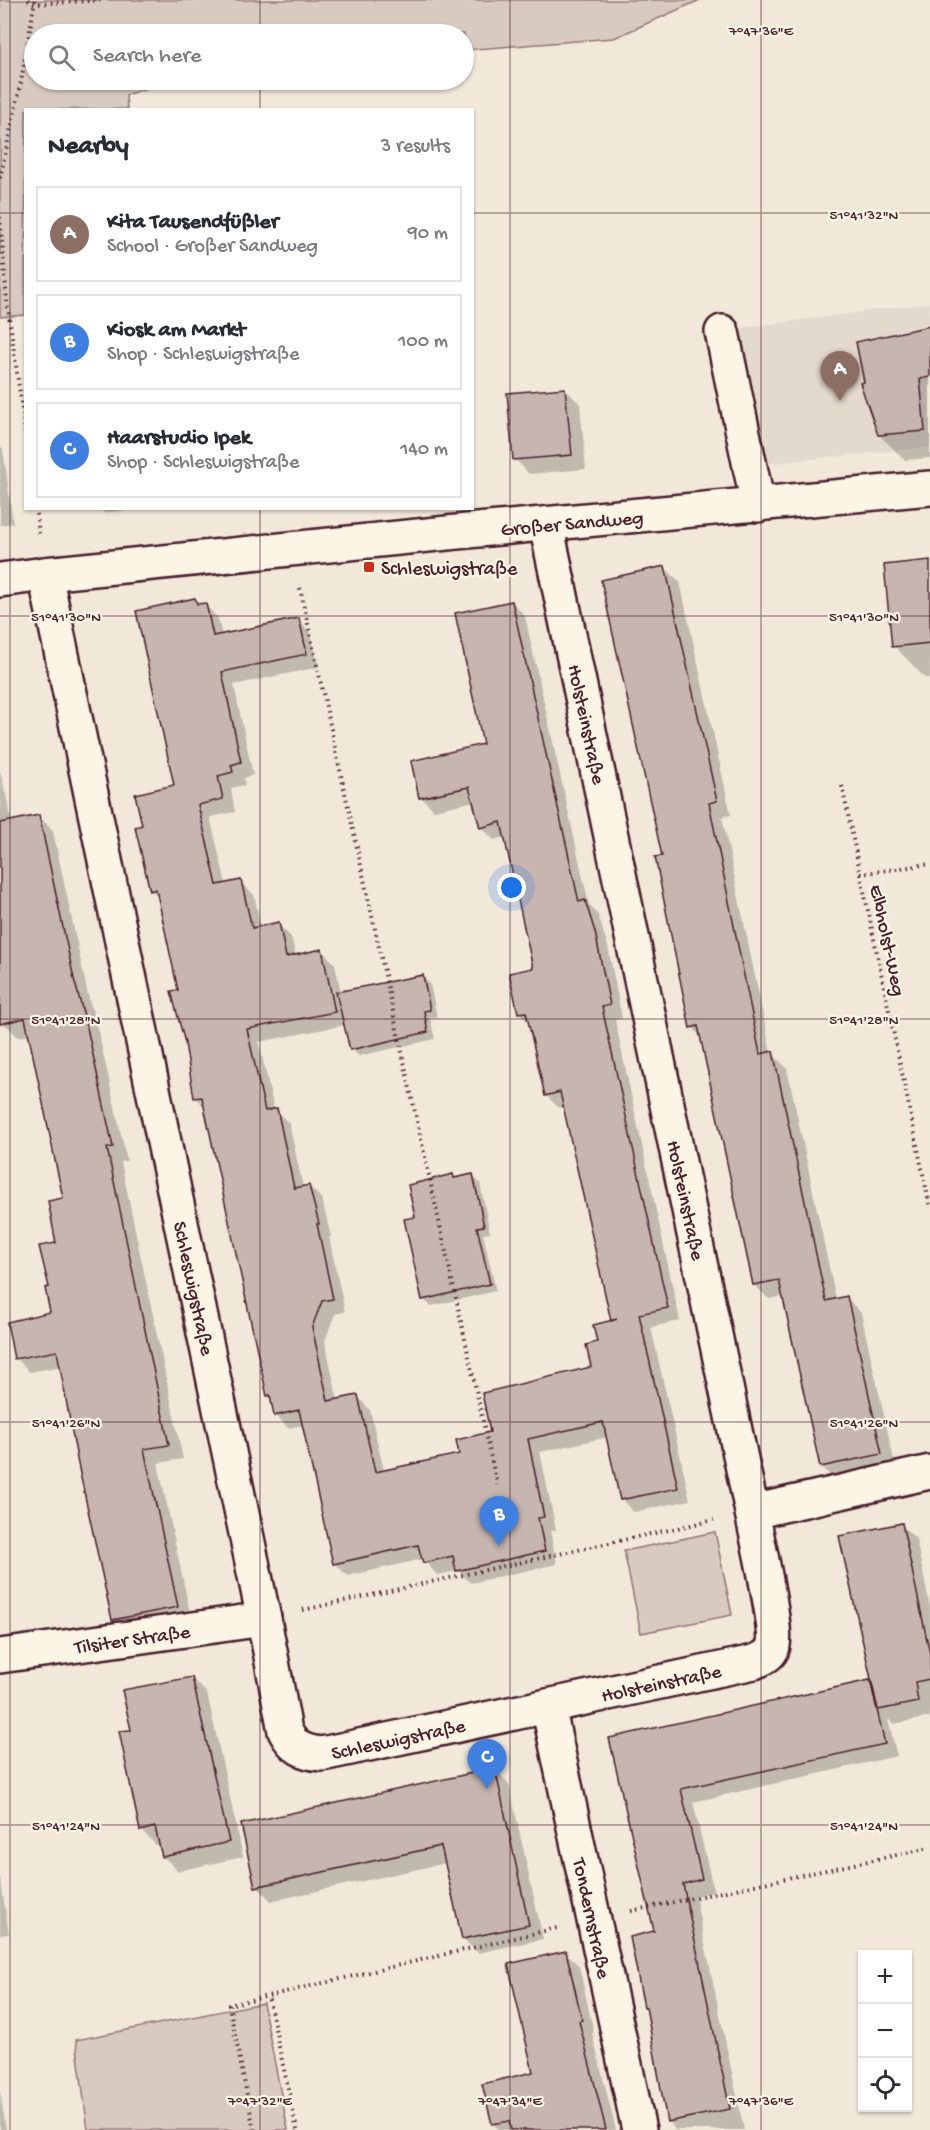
<!DOCTYPE html>
<html lang="en">
<head>
<meta charset="utf-8">
<style>
  body { margin:0; font-family:"Gochi Hand",sans-serif; background:#f7f7f7; color:#2b2b33 }
  .controls { position:absolute; right:18px; bottom:18px; display:grid; overflow:hidden; border-radius:0px; box-shadow:0 2px 4px #0004 }
  .controls button { width:54px; height:54px; display:grid; place-items:center; padding:0; border:0; border-bottom:2px solid #e1e1e2; background:#fff; color:#2b2b33; font:30px sans-serif }
  .you { position:absolute; left:512px; top:888px; width:21px; height:21px; margin:-15px; border:4px solid #fff; border-radius:50%; background:#1a73e8; box-shadow:0 0 0 9px #1a73e833 }
  .badge { display:grid; place-items:center; width:39px; height:39px; border-radius:50%; background:#1a73e8; color:#fff; font-size:20px; font-weight:700 }
  .pin { position:absolute; translate:-50% -50px; filter:drop-shadow(0 2px 3px #0008) }
  .pin::after { content:''; position:absolute; top:32px; width:21px; height:18px; background:inherit; clip-path:polygon(0 0,100% 0,50% 100%) }
  .list { margin:0; padding:0; list-style:none }
  h2 { display:flex; justify-content:space-between; align-items:center; height:78px; margin:0; padding:0 24px; font-size:26px }
  h2 small { font-size:20px; font-weight:400; color:#7c7c81 }
  .list li { display:grid; grid-template-columns:39px 1fr auto; gap:18px; align-items:center; box-sizing:border-box; height:96px; margin:0 12px 12px; padding:0 12px; border:2px solid #e1e1e2; border-radius:0px }
  .list b { display:block; font-size:22px; white-space:nowrap }
  .list p { margin:0; font-size:20px; white-space:nowrap; color:#7c7c81 }
  .list em { font-size:20px; font-style:normal; color:#7c7c81 }
  .icon { flex:none; width:33px; height:33px; fill:none; stroke:currentColor; stroke-width:2; stroke-linecap:round; stroke-linejoin:round }
  .map { position:relative; flex:none; width:930px; height:2130px; overflow:hidden }
  .search { position:absolute; background:#fff; box-shadow:0 2px 4px #0004; left:24px; top:24px; width:450px; height:66px; display:flex; align-items:center; gap:15px; box-sizing:border-box; padding:0 21px; border-radius:33px; color:#7c7c81; font-size:22px }
  .panel { position:absolute; background:#fff; box-shadow:0 2px 4px #0004; left:24px; top:108px; width:450px; height:402px; border-radius:0px }
  .map>svg:first-child { display:block }
  .built { fill:#e4d9cd }
  .green { fill:#d8cac0; stroke:#917476; stroke-width:1.5 }
  .shadow { fill:#0003 }
  .building { fill:#c7b6af; stroke:#4a1f2b; stroke-width:1.5 }
  .lines { fill:none; stroke-linecap:round; stroke-linejoin:round }
  .street-casing { stroke:#4a1f2b; stroke-width:38 }
  .path { stroke:#4a1f2b; stroke-width:4; stroke-dasharray:1.5 4.5; stroke-linecap:butt }
  .street { stroke:#fcf5e5; stroke-width:33 }
  .ticks { fill:none; stroke:#4a1f2b; stroke-width:1.5; stroke-opacity:0.45 }
  .poi-dot { fill:#c8321e; stroke:#fcf5e5; stroke-width:2 }
  .labels { text-anchor:middle; stroke-width:4.5; stroke-linejoin:round; paint-order:stroke }
  .street-label { font-size:20px; fill:#4a1f2b; stroke:#fcf5e5 }
  .poi-label { font-size:20px; fill:#4a1f2b; stroke:#fcf5e5; text-anchor:start }
  .ticks-label { font-size:15px; text-anchor:middle; fill:#4a1f2b; stroke:#fcf5e5; stroke-width:4.5; stroke-linejoin:round; paint-order:stroke }
</style>
</head>
<body>
<div class="map">
<svg width="930" height="2130" viewBox="0 0 930 2130">
  <rect width="100%" height="100%" fill="#f1e8da"/>
  <filter id="ink" filterUnits="userSpaceOnUse"><feTurbulence type="fractalNoise" baseFrequency=".0167" numOctaves="2"/><feDisplacementMap in="SourceGraphic" scale="12" xChannelSelector="R" yChannelSelector="G"/><feConvolveMatrix kernelMatrix="1 2 1 2 8 2 1 2 1" color-interpolation-filters="sRGB"/></filter>
  <g filter="url(#ink)">
    <polygon class="built" points="930,303 930,447 763,464 732,329"/>
    <g class="green">
      <polygon points="0,0 700,0 614,38 464,50 464,34 34,34 34,80 170,80 126,95 127,109 26,110 25,315 0,317"/>
      <polygon points="715,1532 732,1615 641,1633 624,1551"/>
      <polygon points="263,2003 288,2130 88,2130 76,2040"/>
    </g>
    <g class="shadow">
      <polygon points="930,327 930,458 905,460 879,435"/>
      <polygon points="565,389 580,404 586,469 529,474 515,459"/>
      <polygon points="0,446 3,449 13,523 0,525"/>
      <polygon points="99,508 143,508 104,513"/>
      <polygon points="930,562 930,678 925,678 894,646"/>
      <polygon points="665,568 680,582 731,815 722,817 771,1053 787,1068 836,1300 847,1298 861,1313 896,1469 836,1481 821,1467 784,1296 769,1299 754,1285 702,1038 692,1027 664,857"/>
      <polygon points="195,599 201,605 205,605 218,618 222,636 298,620 311,633 319,667 234,685 253,775 244,778 245,785 231,788 235,812 210,817 226,884 240,882 254,895 261,927 278,924 291,937 296,956 322,950 335,964 341,993 422,977 430,984 437,1017 430,1018 435,1039 359,1056 351,1049 345,1025 259,1042 274,1110 289,1123 303,1187 309,1186 322,1199 331,1237 329,1237 345,1312 335,1314 325,1341 338,1401 357,1396 370,1410 384,1471 461,1455 492,1433 592,1368 599,1343 614,1322 565,1107 559,1108 546,1095 530,1023 519,1013 535,969 505,837 494,840 481,827 475,801 434,810 421,797 485,745 512,602 525,616 589,905 598,915 608,947 622,1018 615,1020 680,1321 651,1327 690,1500 634,1512 621,1499 608,1437 540,1452 556,1530 550,1531 557,1564 471,1583 458,1571 437,1575 423,1559 348,1576 334,1563 304,1425 288,1428 275,1415 272,1399 268,1395 205,1107 196,1098 180,991 160,899 151,890 144,826 176,786"/>
      <polygon points="0,770 12,822 39,816 53,831 88,995 100,1039 127,1161 121,1162 183,1459 158,1463 192,1622 128,1634 113,1620 62,1366 30,1372 16,1358 52,1313 51,1288 65,1199 30,1035 18,1037 4,1023 0,1005"/>
      <polygon points="452,1176 456,1180 473,1176 480,1183 490,1233 483,1234 496,1291 431,1306 423,1299 417,1218"/>
      <polygon points="901,1525 916,1539 930,1606 930,1717 894,1724 888,1719 897,1756 693,1802 714,1892 695,1896 744,2130 675,2130 669,2121 655,1933 610,1739 870,1682 874,1686"/>
      <polygon points="192,1679 207,1693 243,1857 178,1871 163,1856 160,1844 156,1845 141,1830 133,1731"/>
      <polygon points="495,1769 509,1784 543,1939 478,1953 463,1939 446,1863 271,1901 257,1886"/>
      <polygon points="0,1876 9,1934 0,1935"/>
      <polygon points="566,1953 579,1966 594,2033 592,2033 616,2130 500,2130 493,2124 535,2073"/>
      <polygon points="0,2090 6,2130 0,2130"/>
    </g>
    <g class="building">
      <polygon points="930,326 930,377 920,379 925,431 878,435 860,383 864,382 856,342"/>
      <polygon points="565,388 572,455 513,460 507,393"/>
      <polygon points="930,560 930,643 892,647 884,565"/>
      <polygon points="665,566 717,801 709,803 760,1054 773,1051 826,1301 847,1296 882,1454 820,1467 779,1280 753,1285 698,1026 690,1028 655,857 662,856 601,580"/>
      <polygon points="195,598 197,604 206,603 213,636 299,618 307,654 222,672 241,762 231,765 233,772 218,776 223,799 198,805 217,885 241,880 252,928 279,922 286,957 322,949 335,1012 247,1029 265,1111 277,1108 294,1188 309,1185 319,1224 317,1224 333,1299 322,1301 312,1327 328,1401 358,1395 375,1472 459,1454 456,1440 490,1432 482,1393 591,1367 586,1345 597,1342 593,1325 617,1319 611,1321 560,1092 545,1096 526,1012 518,1013 509,973 533,968 501,822 480,828 469,787 419,798 411,761 483,744 455,613 512,601 579,902 585,900 595,932 610,1005 602,1007 668,1308 639,1314 678,1488 620,1500 603,1422 528,1439 544,1517 538,1518 545,1551 456,1571 453,1556 423,1563 418,1545 333,1564 299,1410 274,1416 270,1395 267,1396 202,1097 194,1098 185,1043 171,991 178,990 156,889 150,891 135,827 142,825 135,794 174,785 136,611"/>
      <polygon points="39,815 74,979 86,1023 113,1147 107,1148 169,1445 144,1449 178,1607 112,1620 78,1464 57,1351 14,1359 7,1322 50,1312 45,1288 49,1287 39,1246 56,1243 48,1201 63,1198 25,1018 0,1024 0,823"/>
      <polygon points="423,975 430,1010 424,1011 428,1032 350,1050 336,992"/>
      <polygon points="453,1174 454,1178 473,1174 484,1226 477,1227 490,1284 422,1300 404,1219 415,1217 408,1185"/>
      <polygon points="902,1523 930,1654 930,1679 915,1682 918,1702 878,1710 839,1536"/>
      <polygon points="192,1677 229,1842 162,1857 155,1827 140,1831 119,1731 131,1730 122,1690"/>
      <polygon points="870,1680 885,1744 681,1789 702,1879 683,1884 730,2109 667,2122 646,2007 644,2007 630,1937 654,1931 609,1738"/>
      <polygon points="495,1768 529,1925 462,1939 441,1846 255,1887 241,1824"/>
      <polygon points="566,1951 582,2020 579,2021 606,2130 511,2130 509,2121 492,2124 482,2084 533,2072 508,1964"/>
    </g>
    <g class="lines">
      <g class="street-casing">
        <g id="street">
          <polyline points="722,332 758,505"/>
          <path d="M45 574 264 1619 285 1731C293 1747 304 1753 322 1754L754 1662C761 1659 769 1656 772 1649 780 1634 756 1534 752 1512L546 524"/>
          <polyline points="0,580 45,574 467,531 930,488"/>
          <polyline points="752,1512 930,1472"/>
          <polyline points="0,1656 264,1619"/>
          <polyline points="548,1706 639,2130"/>
        </g>
      </g>
      <g class="path">
        <polyline points="28,0 35,4 102,0"/>
        <polyline points="0,178 21,82 35,0"/>
        <polyline points="0,217 7,301 26,437"/>
        <polyline points="36,508 39,535"/>
        <polyline points="300,588 497,1485"/>
        <polyline points="842,786 930,1207"/>
        <polyline points="860,874 930,864"/>
        <polyline points="303,1610 714,1520"/>
        <polyline points="631,1911 930,1848"/>
        <polyline points="254,2130 229,2005 268,1996"/>
        <polyline points="297,2130 268,1996 557,1928"/>
      </g>
      <use href="#street" class="street"/>
    </g>
  </g>
  <path class="ticks" d="M10 0V2130M260 0V34M510 0V2130M761 0V2130M260 80V110M0 213H26M472 213H930M260 508V2130M0 616H930M0 1019H930M0 1422H930M0 1825H930"/>
  <rect class="poi-dot" x="363" y="561" width="12" height="12" rx="3"/>
  <g class="labels">
    <g class="street-label">
      <text transform="translate(572 522) rotate(-5)" y="7">Großer Sandweg</text>
      <text transform="translate(588 724) rotate(78)" y="7">Holsteinstraße</text>
      <text transform="translate(889 940) rotate(78)" y="7">Elbholst-Weg</text>
      <text transform="translate(687 1200) rotate(78)" y="7">Holsteinstraße</text>
      <text transform="translate(195 1288) rotate(78)" y="7">Schleswigstraße</text>
      <text transform="translate(132 1638) rotate(-8)" y="7">Tilsiter Straße</text>
      <text transform="translate(661 1682) rotate(-12)" y="7">Holsteinstraße</text>
      <text transform="translate(398 1738) rotate(-12)" y="7">Schleswigstraße</text>
      <text transform="translate(593 1918) rotate(78)" y="7">Tondernstraße</text>
    </g>
    <g class="poi-label">
      <text x="381" y="574">Schleswigstraße</text>
    </g>
  </g>
  <g class="ticks-label">
    <text x="761" y="35">7°47'36"E</text>
    <text x="864" y="219">51°41'32"N</text>
    <text x="66" y="621">51°41'30"N</text>
    <text x="864" y="621">51°41'30"N</text>
    <text x="66" y="1024">51°41'28"N</text>
    <text x="864" y="1024">51°41'28"N</text>
    <text x="66" y="1427">51°41'26"N</text>
    <text x="864" y="1427">51°41'26"N</text>
    <text x="66" y="1830">51°41'24"N</text>
    <text x="864" y="1830">51°41'24"N</text>
    <text x="260" y="2105">7°47'32"E</text>
    <text x="510" y="2105">7°47'34"E</text>
    <text x="761" y="2105">7°47'36"E</text>
  </g>
</svg>
<div class="controls">
<button>+</button>
<button>−</button>
<button><svg class="icon" aria-label="locate" viewBox="0 0 24 24"><circle cx="12" cy="12" r="6"/><path d="M12 2v4M12 18v4M2 12h4M18 12h4"/></svg></button>
</div>
<div class="you"></div>
<div class="pin badge" style="left:840px;top:401px;background:#8d6e63">A</div>
<div class="pin badge" style="left:499px;top:1546px;background:#3f7fe0">B</div>
<div class="pin badge" style="left:487px;top:1789px;background:#3f7fe0">C</div>
<div class="search"><svg class="icon" aria-label="search" viewBox="0 0 24 24"><circle cx="10" cy="10" r="6"/><path d="M15 15l6 6"/></svg>Search here</div>
<section class="panel">
<h2>Nearby<small>3 results</small></h2>
<ul class="list">
<li><span class="badge" style="background:#8d6e63">A</span><div><b>Kita Tausendfüßler</b><p>School · Großer Sandweg</p></div><em>90 m</em></li>
<li><span class="badge" style="background:#3f7fe0">B</span><div><b>Kiosk am Markt</b><p>Shop · Schleswigstraße</p></div><em>100 m</em></li>
<li><span class="badge" style="background:#3f7fe0">C</span><div><b>Haarstudio Ipek</b><p>Shop · Schleswigstraße</p></div><em>140 m</em></li>
</ul>
</section>
</div>
</body>
</html>
